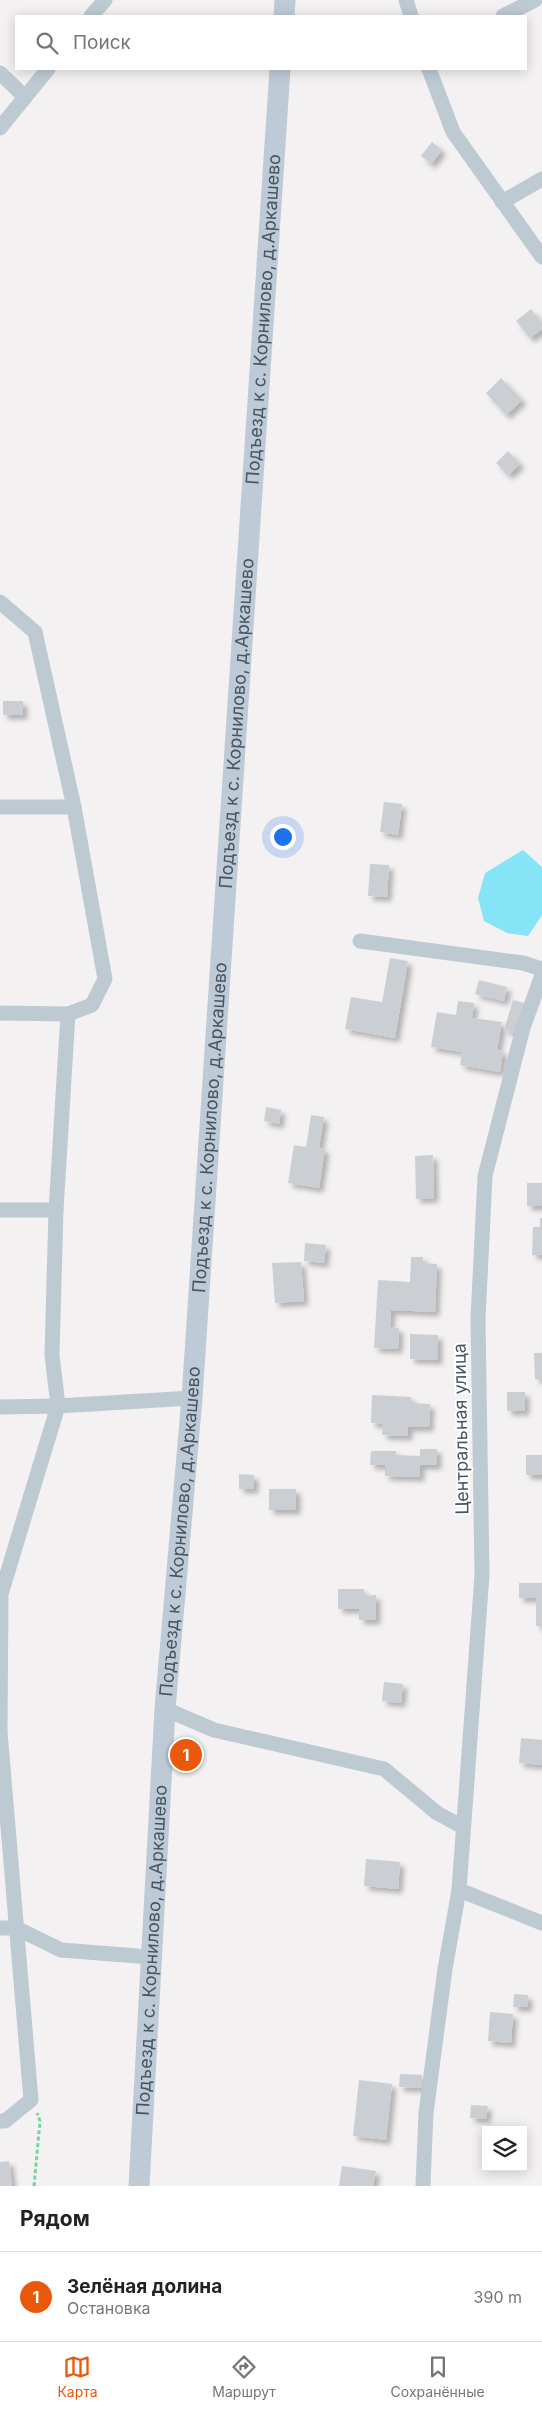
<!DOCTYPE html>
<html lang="ru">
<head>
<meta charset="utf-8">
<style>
  body { margin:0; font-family:Inter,sans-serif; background:#f2f2f2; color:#222 }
  .controls { position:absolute; right:15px; bottom:15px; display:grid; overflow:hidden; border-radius:0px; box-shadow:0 2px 12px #0003 }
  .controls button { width:45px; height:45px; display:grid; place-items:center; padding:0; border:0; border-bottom:1px solid #e0e0e0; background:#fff; color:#222; font:25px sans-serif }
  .you { position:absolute; left:282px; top:836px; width:18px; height:18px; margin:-12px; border:4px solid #fff; border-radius:50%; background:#1a73e8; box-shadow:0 0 0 8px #1a73e833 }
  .badge { display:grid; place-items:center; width:32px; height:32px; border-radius:50%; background:#ea580c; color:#fff; font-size:16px; font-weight:700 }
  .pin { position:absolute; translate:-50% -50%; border:2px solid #fff; box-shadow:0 1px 5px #0006 }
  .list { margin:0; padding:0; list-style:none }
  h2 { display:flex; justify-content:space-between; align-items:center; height:65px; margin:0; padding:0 20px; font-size:21px }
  h2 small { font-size:16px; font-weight:400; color:#767676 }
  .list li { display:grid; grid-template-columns:32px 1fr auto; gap:15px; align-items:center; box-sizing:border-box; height:90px; padding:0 20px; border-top:1px solid #e0e0e0 }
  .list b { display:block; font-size:19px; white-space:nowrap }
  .list p { margin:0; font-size:16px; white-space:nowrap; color:#767676 }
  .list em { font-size:16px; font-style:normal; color:#767676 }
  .icon { flex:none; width:28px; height:28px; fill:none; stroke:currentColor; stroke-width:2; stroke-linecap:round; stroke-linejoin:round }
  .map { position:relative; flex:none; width:542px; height:2186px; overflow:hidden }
  .search { position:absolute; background:#fff; box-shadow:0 2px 12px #0003; left:15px; right:15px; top:15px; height:55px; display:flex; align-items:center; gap:12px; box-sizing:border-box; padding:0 18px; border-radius:0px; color:#767676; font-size:19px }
  .sheet { height:155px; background:#fff }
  nav { display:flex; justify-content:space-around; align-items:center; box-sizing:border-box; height:70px; border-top:1px solid #e0e0e0; background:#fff; font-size:14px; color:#767676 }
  nav a { display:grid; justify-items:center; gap:2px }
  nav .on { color:#ea580c }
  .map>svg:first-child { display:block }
  .water { fill:#86e4f6 }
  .building { fill:#cbcfd4; filter:url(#shadow) }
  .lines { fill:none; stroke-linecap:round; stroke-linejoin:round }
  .path { stroke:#71d79f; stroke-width:3; stroke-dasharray:4 2.5; stroke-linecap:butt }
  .street { stroke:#becad2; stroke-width:15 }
  .secondary { stroke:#becbd7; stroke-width:21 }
  .labels { text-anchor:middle; stroke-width:4; stroke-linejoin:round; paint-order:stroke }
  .street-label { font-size:18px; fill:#475661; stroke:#fff }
</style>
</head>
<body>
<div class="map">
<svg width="542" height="2186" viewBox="0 0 542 2186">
  <defs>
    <filter id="shadow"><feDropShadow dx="4.5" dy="4.5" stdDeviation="2.5" flood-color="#0004"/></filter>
  </defs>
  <rect width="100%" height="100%" fill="#f4f1f2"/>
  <polygon class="water" points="523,850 542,867 542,915 528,936 507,933 484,921 478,898 485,873"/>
  <g class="building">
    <polygon points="432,142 442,150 431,164 421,156"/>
    <polygon points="531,309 542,323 542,329 530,338 516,321"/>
    <polygon points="501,378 522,400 506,415 486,393"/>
    <polygon points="508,451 520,464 508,475 496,463"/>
    <rect x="3" y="701" width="20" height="14"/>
    <polygon points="384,802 402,804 398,835 380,832"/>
    <polygon points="370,864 389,865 387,897 368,896"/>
    <polygon points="390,958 408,961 395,1038 345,1029 351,997 382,1002"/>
    <polygon points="479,980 507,987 504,1001 475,994"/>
    <polygon points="513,1000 524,1003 514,1033 504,1030"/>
    <polygon points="458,1001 474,1003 472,1018 502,1022 497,1050 503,1051 500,1072 460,1065 462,1052 431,1047 437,1012 456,1015"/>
    <polygon points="266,1107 281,1110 279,1124 264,1121"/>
    <polygon points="311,1115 324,1117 319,1148 325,1149 319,1188 288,1183 294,1145 306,1147"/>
    <polygon points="433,1155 434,1198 416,1199 415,1156"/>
    <rect x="527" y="1183" width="15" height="23"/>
    <polygon points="540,1218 542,1218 542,1255 532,1255 533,1227 540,1227"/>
    <polygon points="305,1243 326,1245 324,1263 304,1261"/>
    <polygon points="411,1257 423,1257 423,1263 437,1264 435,1312 391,1310 390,1327 399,1328 398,1349 374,1348 378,1280 410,1282"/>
    <polygon points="301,1262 304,1301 275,1303 272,1263"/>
    <polygon points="410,1334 438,1335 438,1360 410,1359"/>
    <polygon points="534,1353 542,1353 542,1379 535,1379"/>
    <rect x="507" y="1392" width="18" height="19"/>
    <polygon points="372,1395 411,1397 411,1403 430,1404 429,1427 408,1427 408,1436 382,1435 383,1424 371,1423"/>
    <polygon points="420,1449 437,1449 437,1465 420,1465 420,1477 385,1476 385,1465 370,1465 371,1451 396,1451 396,1455 420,1456"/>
    <rect x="526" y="1455" width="16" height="20"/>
    <polygon points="239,1474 254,1475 254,1489 239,1489"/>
    <rect x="269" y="1489" width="27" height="21"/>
    <polygon points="519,1583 542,1583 542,1626 536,1626 536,1598 519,1598"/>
    <polygon points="338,1589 364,1589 364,1596 376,1595 376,1620 359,1620 359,1609 338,1609"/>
    <polygon points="384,1682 403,1684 401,1703 382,1701"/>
    <polygon points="521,1738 542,1740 542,1765 519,1763"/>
    <polygon points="366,1859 400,1862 398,1889 364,1886"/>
    <polygon points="514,1994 528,1995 528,2007 513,2007"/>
    <polygon points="490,2012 513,2014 511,2043 488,2041"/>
    <polygon points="400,2074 422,2075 422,2088 399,2087"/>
    <polygon points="359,2080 392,2084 386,2140 353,2136"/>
    <polygon points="471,2105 488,2106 486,2119 470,2118"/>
    <polygon points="9,2161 12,2186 0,2186 0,2162"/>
    <polygon points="342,2166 376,2171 373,2186 339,2186"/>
  </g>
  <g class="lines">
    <polyline class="path" points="34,2186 40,2121 37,2113"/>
    <g class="street">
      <polyline points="406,0 411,16"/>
      <polyline points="91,16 105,0"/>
      <polyline points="503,16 535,0"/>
      <polyline points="429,69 453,132 542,257"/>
      <polyline points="0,73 25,97"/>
      <polyline points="0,128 48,69"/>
      <polyline points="502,202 542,179"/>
      <polyline points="0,602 35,632 74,807 105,979 92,1005 68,1014 56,1210 52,1355 58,1406 1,1594 0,1732 31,2100 5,2121 0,2121"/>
      <polyline points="0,807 74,807"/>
      <polyline points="360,941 523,963 542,969"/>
      <polyline points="0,1013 68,1014"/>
      <polyline points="0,1210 56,1210"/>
      <polyline points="0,1407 58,1406 192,1398"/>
      <polyline points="165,1709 214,1730 384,1769 437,1813 463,1827"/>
      <polyline points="459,1890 542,1923"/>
      <polyline points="0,1928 16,1928 61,1950 150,1957"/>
      <polyline points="423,2186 426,2113 445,1969 459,1890 482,1575 478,1319 485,1176 523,1028 542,975"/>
    </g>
    <g class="secondary">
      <polyline points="284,16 285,0"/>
      <path id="s1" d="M139 2186 165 1709 192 1398 280 69"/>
    </g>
  </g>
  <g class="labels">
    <g class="street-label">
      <text dy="6" stroke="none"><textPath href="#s1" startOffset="1871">Подъезд к с. Корнилово, д.Аркашево</textPath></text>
      <text dy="6" stroke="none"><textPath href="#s1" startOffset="1466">Подъезд к с. Корнилово, д.Аркашево</textPath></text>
      <text dy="6" stroke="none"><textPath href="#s1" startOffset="1061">Подъезд к с. Корнилово, д.Аркашево</textPath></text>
      <text transform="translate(461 1429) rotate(-91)" y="6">Центральная улица</text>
      <text dy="6" stroke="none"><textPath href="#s1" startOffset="656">Подъезд к с. Корнилово, д.Аркашево</textPath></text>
      <text dy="6" stroke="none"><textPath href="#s1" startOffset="236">Подъезд к с. Корнилово, д.Аркашево</textPath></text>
    </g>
  </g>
</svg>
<div class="controls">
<button><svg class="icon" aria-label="layers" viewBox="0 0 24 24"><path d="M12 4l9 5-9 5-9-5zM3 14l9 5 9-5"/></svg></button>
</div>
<div class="you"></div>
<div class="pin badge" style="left:186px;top:1755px">1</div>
<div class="search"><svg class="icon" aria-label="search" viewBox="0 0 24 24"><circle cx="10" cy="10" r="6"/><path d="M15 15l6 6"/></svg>Поиск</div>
</div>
<section class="sheet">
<h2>Рядом<small></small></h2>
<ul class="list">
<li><span class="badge">1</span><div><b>Зелёная долина</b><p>Остановка</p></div><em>390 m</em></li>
</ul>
</section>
<nav>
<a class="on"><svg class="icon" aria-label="map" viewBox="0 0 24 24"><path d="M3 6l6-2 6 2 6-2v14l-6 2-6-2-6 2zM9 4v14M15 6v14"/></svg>Карта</a>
<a><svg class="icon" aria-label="directions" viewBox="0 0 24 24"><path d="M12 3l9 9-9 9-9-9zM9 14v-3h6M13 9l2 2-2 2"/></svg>Маршрут</a>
<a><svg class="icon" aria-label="saved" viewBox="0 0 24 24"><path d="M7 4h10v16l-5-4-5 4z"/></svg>Сохранённые</a>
</nav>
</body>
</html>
